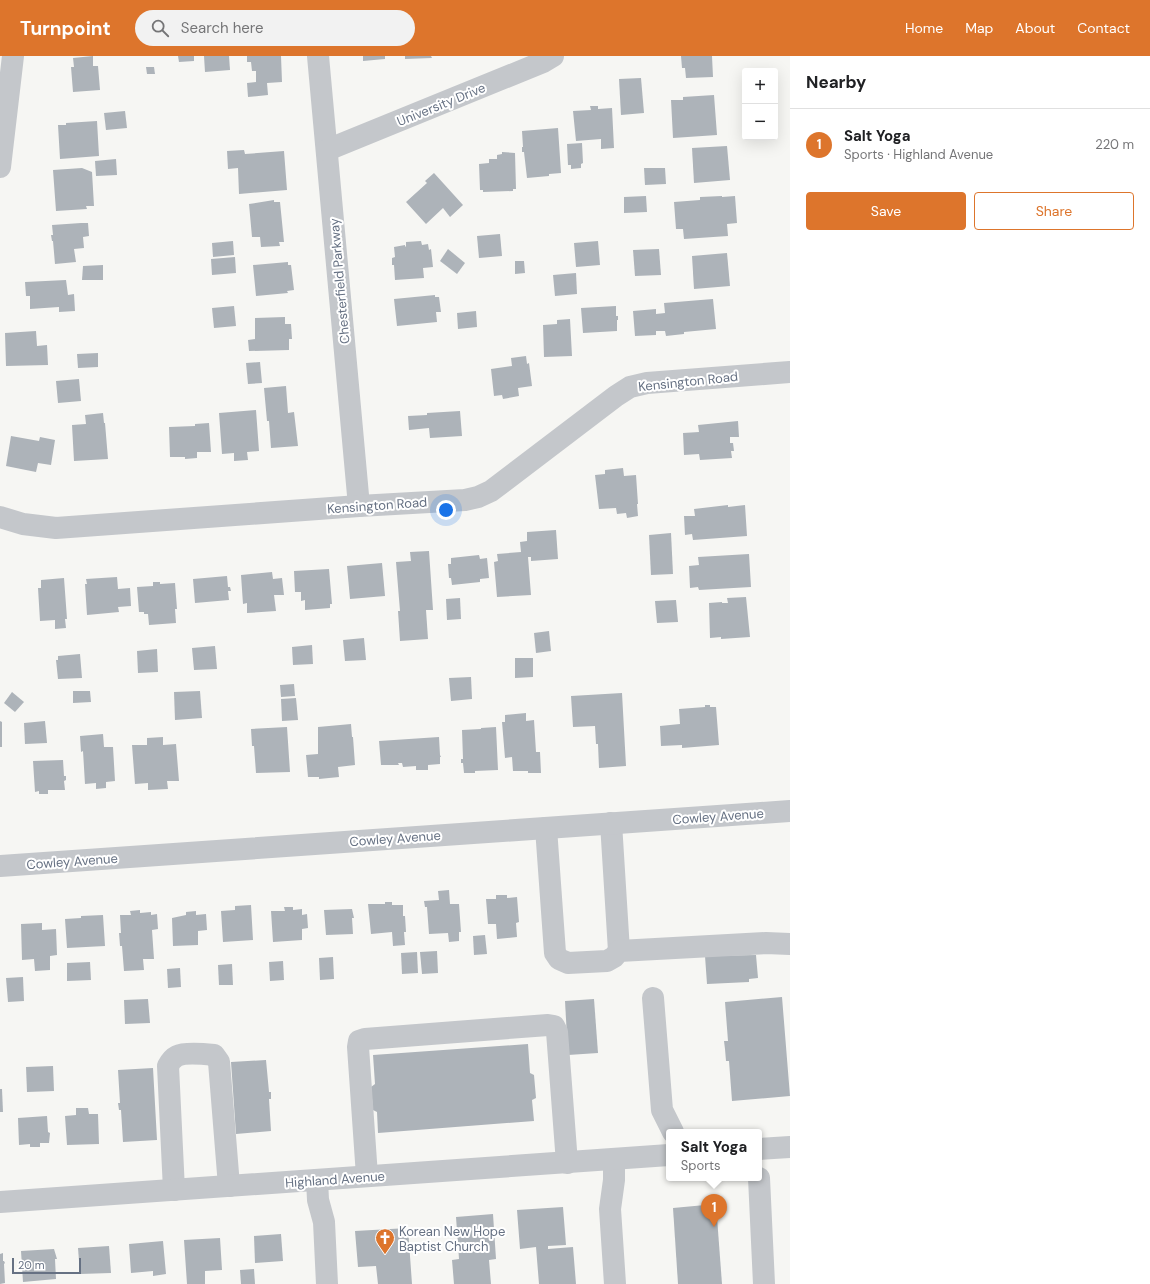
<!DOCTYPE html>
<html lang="en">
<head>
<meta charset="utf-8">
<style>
  body { margin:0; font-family:"DM Sans",sans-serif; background:#f2f2f2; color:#202124 }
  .controls { position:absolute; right:12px; top:12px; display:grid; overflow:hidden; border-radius:4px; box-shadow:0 4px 16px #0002 }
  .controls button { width:36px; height:36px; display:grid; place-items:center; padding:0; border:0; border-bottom:1px solid #e0e0e0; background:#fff; color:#202124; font:20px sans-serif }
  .scale { position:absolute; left:12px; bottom:10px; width:69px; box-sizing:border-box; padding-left:4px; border:2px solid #667183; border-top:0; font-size:11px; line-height:14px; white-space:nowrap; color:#667183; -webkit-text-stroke:3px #fff; paint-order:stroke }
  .you { position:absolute; left:446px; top:454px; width:14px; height:14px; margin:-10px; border:3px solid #fff; border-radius:50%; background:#1a73e8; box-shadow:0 0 0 6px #1a73e833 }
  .badge { display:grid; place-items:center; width:26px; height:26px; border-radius:50%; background:#dd752c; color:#fff; font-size:13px; font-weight:700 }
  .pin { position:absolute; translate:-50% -33px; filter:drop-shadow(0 1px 2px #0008) }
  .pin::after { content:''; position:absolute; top:21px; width:14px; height:12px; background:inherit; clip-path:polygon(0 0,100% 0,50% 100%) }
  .popup { position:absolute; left:666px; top:1073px; width:96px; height:52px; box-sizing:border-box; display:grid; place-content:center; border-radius:4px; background:#fff; filter:drop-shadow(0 1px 3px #0005); font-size:13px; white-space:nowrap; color:#757577 }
  .popup b { font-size:15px; color:#202124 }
  .popup::after { content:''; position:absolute; left:50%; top:100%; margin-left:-8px; border:8px solid transparent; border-top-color:#fff }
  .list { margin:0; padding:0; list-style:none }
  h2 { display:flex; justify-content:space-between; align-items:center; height:52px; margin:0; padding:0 16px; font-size:17px }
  h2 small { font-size:13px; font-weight:400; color:#757577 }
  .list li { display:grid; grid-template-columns:26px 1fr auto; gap:12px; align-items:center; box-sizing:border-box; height:72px; padding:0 16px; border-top:1px solid #e0e0e0 }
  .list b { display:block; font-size:15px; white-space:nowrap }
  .list p { margin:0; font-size:13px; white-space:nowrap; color:#757577 }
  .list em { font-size:13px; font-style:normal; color:#757577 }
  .actions { display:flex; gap:8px; padding:12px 16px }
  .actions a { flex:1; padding:9px 0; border:1px solid #dd752c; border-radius:4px; text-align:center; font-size:14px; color:#dd752c }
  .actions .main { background:#dd752c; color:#fff }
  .icon { flex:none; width:22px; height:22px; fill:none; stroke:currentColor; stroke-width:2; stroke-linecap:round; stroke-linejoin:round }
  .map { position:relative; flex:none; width:790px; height:1228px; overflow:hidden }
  header { display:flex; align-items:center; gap:24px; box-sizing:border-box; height:56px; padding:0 20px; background:#dd752c; color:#fff }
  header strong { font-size:19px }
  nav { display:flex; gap:22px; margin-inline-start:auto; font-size:14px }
  .search { width:280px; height:36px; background:#f2f2f2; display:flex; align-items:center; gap:10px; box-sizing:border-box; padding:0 14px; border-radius:22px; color:#757577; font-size:15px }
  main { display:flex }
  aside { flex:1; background:#fff }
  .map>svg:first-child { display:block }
  .building { fill:#adb3b9 }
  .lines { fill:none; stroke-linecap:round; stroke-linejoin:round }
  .minor { stroke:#c4c7cb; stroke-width:22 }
  .labels { text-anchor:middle; stroke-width:4; stroke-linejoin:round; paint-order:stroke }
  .street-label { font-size:13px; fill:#667183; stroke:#fff }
  .poi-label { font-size:13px; fill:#667183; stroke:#fff; text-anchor:start }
</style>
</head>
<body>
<header>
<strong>Turnpoint</strong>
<div class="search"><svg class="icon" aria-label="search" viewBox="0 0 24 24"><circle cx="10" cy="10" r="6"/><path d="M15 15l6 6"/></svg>Search here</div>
<nav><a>Home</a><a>Map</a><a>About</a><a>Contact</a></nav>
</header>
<main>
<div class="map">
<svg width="790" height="1228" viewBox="0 0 790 1228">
  <rect width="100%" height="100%" fill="#f6f6f3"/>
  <g class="building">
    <polygon points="93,0 93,10 98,10 100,34 73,36 71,11 74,11 73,2"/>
    <polygon points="178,0 194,0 194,5 179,6"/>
    <polygon points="204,0 229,0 230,14 205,16"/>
    <polygon points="247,0 281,0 282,26 267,27 268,39 248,41 247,27 256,26 256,15 252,15 251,6 247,6"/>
    <polygon points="363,0 385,0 385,3 363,5"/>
    <polygon points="405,0 431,0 432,2 405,3"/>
    <polygon points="681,0 712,0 713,21 686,22 685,12 682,12"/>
    <polygon points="146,11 154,11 155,18 147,18"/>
    <polygon points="641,22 644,57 621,59 619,23"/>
    <polygon points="714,39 717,79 673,82 671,44 683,44 683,41"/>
    <polygon points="590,50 598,50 598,53 612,52 614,92 601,93 601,83 576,85 573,55 591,54"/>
    <polygon points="125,55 127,72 106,74 104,57"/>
    <polygon points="97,65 99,100 60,103 58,69 66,69 66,67"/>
    <polygon points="558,72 561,117 549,118 549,120 527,122 524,96 522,96 522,91 523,91 522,75"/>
    <polygon points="582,87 583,107 581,108 581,112 571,113 571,109 568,109 567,88"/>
    <polygon points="727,90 730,124 694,127 692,92"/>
    <polygon points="244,94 245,98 284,95 287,134 239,138 238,112 228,113 227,95"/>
    <polygon points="502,96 515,97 516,133 513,133 513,135 483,136 483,134 480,134 479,108 489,107 489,103 497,103 497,99 502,98"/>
    <polygon points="116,103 117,119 96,120 95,105"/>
    <polygon points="82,112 92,116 94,150 86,150 87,153 56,155 53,114"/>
    <polygon points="644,112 665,112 666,128 645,129"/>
    <polygon points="434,117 463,149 450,161 443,152 426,168 406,146 427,127 425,125"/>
    <polygon points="646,140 647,156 624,157 624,141"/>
    <polygon points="722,140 722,141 735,140 737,167 727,168 728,180 684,183 683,173 676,173 674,146 700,144 700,141"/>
    <polygon points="274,144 274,146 280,146 284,186 279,186 280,190 261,191 260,181 252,181 249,148"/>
    <polygon points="81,167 88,167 89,180 83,181 84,192 74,193 76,206 55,208 53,185 52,185 51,179 53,179 52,169"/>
    <polygon points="500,178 502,200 479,202 477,180"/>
    <polygon points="233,185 234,199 213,201 212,187"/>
    <polygon points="421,185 422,189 428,188 429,194 431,193 433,211 423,212 424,222 395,224 394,209 392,209 392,202 395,201 394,191 405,189 405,191 406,190 406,186"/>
    <polygon points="598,185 600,209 576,211 574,187"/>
    <polygon points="448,193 465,207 457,218 440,205"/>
    <polygon points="659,193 661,219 635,220 633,194"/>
    <polygon points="727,197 730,230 694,233 692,200"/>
    <polygon points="235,201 236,217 212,219 211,203"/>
    <polygon points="515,205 524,205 525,217 515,218"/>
    <polygon points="288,206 288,209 291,209 294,234 287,235 288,237 256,240 253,209"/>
    <polygon points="103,209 103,224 82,224 83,210"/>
    <polygon points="576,217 577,238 555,240 553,219"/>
    <polygon points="66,224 68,239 74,238 75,255 59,256 59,251 30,253 30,240 26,240 25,226"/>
    <polygon points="435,239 435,241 439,241 441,256 436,256 437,266 397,270 394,243"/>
    <polygon points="713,243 716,273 684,276 684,278 666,280 665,275 656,275 656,279 635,280 633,255 656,253 656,258 665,257 664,247"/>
    <polygon points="234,250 236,270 214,272 212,252"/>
    <polygon points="616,250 616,260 618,260 618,264 617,264 617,275 583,277 581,252"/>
    <polygon points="476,255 477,271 458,273 457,257"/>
    <polygon points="285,261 285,268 291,268 292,283 289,283 289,294 249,295 248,284 255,283 255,262"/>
    <polygon points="570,263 572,300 544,301 543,269 557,268 557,264"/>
    <polygon points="36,275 37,290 47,289 48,309 6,310 5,277"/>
    <polygon points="98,297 98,311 78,312 77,298"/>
    <polygon points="526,300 527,308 529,307 532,330 518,332 519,340 503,343 502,339 494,340 491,313 512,310 511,302"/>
    <polygon points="260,306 262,327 248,328 246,307"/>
    <polygon points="79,323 81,345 58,347 56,325"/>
    <polygon points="286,330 288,357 294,356 298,390 271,392 269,365 267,365 264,332"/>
    <polygon points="256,354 259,395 247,396 248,404 234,405 234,397 222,398 219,357"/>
    <polygon points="460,355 462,380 430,382 429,372 409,374 408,360 427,359 427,357"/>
    <polygon points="103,357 104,367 105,367 108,403 74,405 72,369 86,368 85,359"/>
    <polygon points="738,365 739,381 730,381 730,387 733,387 734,395 731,395 732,402 700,404 699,398 684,399 683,377 699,376 698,369"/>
    <polygon points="209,367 211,396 197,396 197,402 185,403 185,401 170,401 169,371 195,370 195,368"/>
    <polygon points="11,380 39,385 40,381 55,384 51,409 38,407 36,416 6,410"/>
    <polygon points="623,412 624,420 636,419 638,448 637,448 638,460 627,462 626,457 617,458 616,452 599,453 595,419 605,418 605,414"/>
    <polygon points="728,449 728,451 745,449 747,480 693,484 692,478 685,479 684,460 695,460 694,453"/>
    <polygon points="556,474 558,503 531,505 531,501 528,501 531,539 497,541 494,506 498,505 497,498 521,496 520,486 527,485 527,476"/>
    <polygon points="671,477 673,518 651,519 649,479"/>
    <polygon points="429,495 433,554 426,554 428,583 400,585 398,555 400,555 396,506 411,505 410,496"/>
    <polygon points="749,498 751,531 699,534 698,531 690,532 689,510 699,509 698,501"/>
    <polygon points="479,499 480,503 487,502 489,522 480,523 480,526 452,529 451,522 449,522 448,508 451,508 451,502"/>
    <polygon points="382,507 385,540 350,543 347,510"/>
    <polygon points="329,513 332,548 330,548 330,552 305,554 305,544 301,545 301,536 295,536 294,515"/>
    <polygon points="272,516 273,523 282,522 284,539 274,539 276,555 247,557 247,547 243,548 241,519"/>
    <polygon points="227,520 228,531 230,531 231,535 228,535 229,544 195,547 193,523"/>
    <polygon points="117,521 118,533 130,532 131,550 118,551 119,556 87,559 85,528 87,528 86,523"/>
    <polygon points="64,522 67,563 65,563 66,572 55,573 55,564 40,565 38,532 41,532 41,524"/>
    <polygon points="153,526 160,526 160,528 175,527 177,553 175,553 176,567 149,569 148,558 144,558 144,556 139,556 137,531 153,530"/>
    <polygon points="746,541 750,581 721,583 721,581 710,582 709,547 722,546 722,547 728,547 727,542"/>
    <polygon points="460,542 461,563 447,564 446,543"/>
    <polygon points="676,544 678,566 657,567 655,545"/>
    <polygon points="549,575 551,595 536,597 534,577"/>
    <polygon points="364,582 366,604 345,605 343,584"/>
    <polygon points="312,589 313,608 293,609 292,591"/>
    <polygon points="215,590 217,613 194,614 192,592"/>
    <polygon points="157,593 158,616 138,617 137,595"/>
    <polygon points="80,598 82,622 58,623 56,604 58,604 58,600"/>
    <polygon points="515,602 533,602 533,621 515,622"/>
    <polygon points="471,621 472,643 451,645 449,622"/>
    <polygon points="294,628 295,640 281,641 280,629"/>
    <polygon points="73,635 90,635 91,646 73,647"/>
    <polygon points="200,635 202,662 175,664 174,636"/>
    <polygon points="12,636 24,646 15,656 4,647"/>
    <polygon points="622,637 626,710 599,712 598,688 596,688 595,670 573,671 571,640"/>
    <polygon points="296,642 298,664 282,665 281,643"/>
    <polygon points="705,649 710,649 710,651 716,651 719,689 682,692 682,689 661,690 660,670 680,668 679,653 705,651"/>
    <polygon points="526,657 526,665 534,664 536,696 540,696 541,717 528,717 528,715 513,715 512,701 505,702 502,666 505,666 505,659"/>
    <polygon points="0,665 2,666 2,691 0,691"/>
    <polygon points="45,665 47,687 25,688 24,667"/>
    <polygon points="351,668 352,681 353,681 355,709 338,711 339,721 319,723 319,721 308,721 306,699 318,698 318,671"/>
    <polygon points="287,671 290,716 256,717 254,690 252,690 251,673"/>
    <polygon points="496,671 498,714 475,715 475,717 464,717 463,707 461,707 461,703 463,703 462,674 481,673 481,672"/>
    <polygon points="103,678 104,691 113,691 115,725 106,726 106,732 96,733 96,727 85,728 83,695 81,696 80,680"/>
    <polygon points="163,681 163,689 176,688 179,725 167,725 168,733 148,734 148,727 135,728 132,689 147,689 147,682"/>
    <polygon points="439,681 440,699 441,701 440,701 440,708 428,709 428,714 416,714 416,710 403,711 402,707 398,707 399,709 381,709 379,685"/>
    <polygon points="63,704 64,720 66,720 66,724 64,725 65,734 48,734 48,738 39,738 39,735 35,736 33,705"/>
    <polygon points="449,834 450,848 459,848 461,876 459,876 459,885 449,886 448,877 429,878 427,851 425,851 424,845 439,844 438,835"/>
    <polygon points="496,839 507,839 507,842 517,841 519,866 516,867 517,881 497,883 496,868 488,868 486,843 496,843"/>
    <polygon points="385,846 392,846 392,849 403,849 403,860 405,860 406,876 404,876 405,889 393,890 392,876 371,878 368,848 385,848"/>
    <polygon points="251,849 253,884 223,886 221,855 235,854 235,850"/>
    <polygon points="284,851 293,851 293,854 302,853 302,859 307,858 308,872 302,873 302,884 273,886 271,855 285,855"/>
    <polygon points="352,853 354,862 352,862 353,878 326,879 324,854"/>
    <polygon points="140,854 140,857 151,856 151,859 157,858 158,873 152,874 154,903 143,903 144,914 124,915 122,890 120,890 119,877 121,877 120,859 131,859 130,855"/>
    <polygon points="196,855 196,859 206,858 207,874 198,875 198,889 173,890 172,862 186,859 186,856"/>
    <polygon points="103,859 105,890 67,892 65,863 81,862 81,860"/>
    <polygon points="42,867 42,874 56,873 57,899 50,900 50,914 35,915 34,903 22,904 21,868"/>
    <polygon points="485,879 487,898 474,899 473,880"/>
    <polygon points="437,895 438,917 422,918 420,896"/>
    <polygon points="417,896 418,917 402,918 401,897"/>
    <polygon points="756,899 758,922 749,923 749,926 707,928 705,900"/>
    <polygon points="333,901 334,923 320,924 319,902"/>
    <polygon points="283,905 284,924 270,925 269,906"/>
    <polygon points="90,906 91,924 67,925 67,907"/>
    <polygon points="232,908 233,929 219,929 218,909"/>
    <polygon points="180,912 181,931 168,932 167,913"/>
    <polygon points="23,921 24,945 8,946 6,922"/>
    <polygon points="782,941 790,1040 732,1045 729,1005 726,1005 725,993 724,985 728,985 725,946"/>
    <polygon points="148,943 150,967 125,968 124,944"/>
    <polygon points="594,943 598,997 568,999 565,945"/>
    <polygon points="528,988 530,1017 534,1019 536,1042 532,1044 534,1065 378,1077 377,1056 373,1054 371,1031 375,1028 373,999"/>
    <polygon points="266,1004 269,1036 271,1036 271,1043 269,1043 271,1075 236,1078 231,1006"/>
    <polygon points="53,1010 54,1035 27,1036 26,1011"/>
    <polygon points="153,1012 157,1084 123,1086 121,1054 119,1054 118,1047 120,1047 118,1014"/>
    <polygon points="0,1033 2,1033 3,1056 0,1056"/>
    <polygon points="76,1052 88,1052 89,1058 98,1058 99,1088 67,1089 65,1060 76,1059"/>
    <polygon points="47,1060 48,1076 50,1077 49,1087 40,1087 40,1091 30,1091 30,1088 19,1089 18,1062"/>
    <polygon points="716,1148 722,1228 678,1228 673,1152"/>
    <polygon points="563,1151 566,1189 548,1190 548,1193 573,1191 576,1228 539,1228 536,1191 520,1193 517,1154"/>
    <polygon points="493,1158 496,1203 489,1204 491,1228 454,1228 452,1204 459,1203 456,1161"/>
    <polygon points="408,1172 412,1228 378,1228 376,1210 358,1211 355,1175"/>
    <polygon points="281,1178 283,1205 255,1207 254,1180"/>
    <polygon points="220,1182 222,1214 205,1215 205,1228 187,1228 184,1184"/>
    <polygon points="163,1185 166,1218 153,1220 153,1215 131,1217 129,1188"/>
    <polygon points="109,1190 111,1217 80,1218 78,1192"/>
    <polygon points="54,1193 57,1203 55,1203 56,1223 23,1226 21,1195"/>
    <polygon points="3,1197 3,1205 4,1205 5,1207 4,1208 5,1227 0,1228 0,1198"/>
    <polygon points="254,1213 255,1228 241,1228 240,1214"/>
  </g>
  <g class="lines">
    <g class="minor">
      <polyline points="318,0 359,450"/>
      <polyline points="327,94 543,6 553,0"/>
      <polyline points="0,111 13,0"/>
      <polyline points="0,461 23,468 56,472 359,450 465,444 478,441 491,435 616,340 630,331 647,327 790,316"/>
      <polyline points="611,767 619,895"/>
      <polyline points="546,772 555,897 559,903 568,907 607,905 614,901 619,895 766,887 790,888"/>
      <polyline points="0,810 790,755"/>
      <polyline points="653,942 662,1054 673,1076"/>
      <polyline points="759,1093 790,1091"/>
      <polyline points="614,1103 614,1124 610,1153 615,1228"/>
      <polyline points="367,1120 358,991 359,985 365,983 548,969 554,970 557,976 567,1107"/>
      <polyline points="759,1122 764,1228"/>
      <polyline points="317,1124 318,1144 324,1166 327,1228"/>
      <path d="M174 1134 168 1010C170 1006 173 1002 177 1000 185 996 205 998 214 999L219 1006 229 1130"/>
      <polyline points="0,1146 669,1099"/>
    </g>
  </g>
  <defs>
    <g id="church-pin" transform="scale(1)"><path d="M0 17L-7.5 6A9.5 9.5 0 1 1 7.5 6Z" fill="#dd752c" stroke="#fff"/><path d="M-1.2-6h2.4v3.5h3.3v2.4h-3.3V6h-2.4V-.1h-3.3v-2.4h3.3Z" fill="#fff"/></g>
  </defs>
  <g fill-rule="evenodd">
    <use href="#church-pin" x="385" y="1182"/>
  </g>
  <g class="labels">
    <g class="street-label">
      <text transform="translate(441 48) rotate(-22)" y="5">University Drive</text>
      <text transform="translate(339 225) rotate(-95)" y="5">Chesterfield Parkway</text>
      <text transform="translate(688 325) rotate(-6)" y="5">Kensington Road</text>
      <text transform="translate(377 449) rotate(-4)" y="5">Kensington Road</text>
      <text transform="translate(718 760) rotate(-4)" y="5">Cowley Avenue</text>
      <text transform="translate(395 782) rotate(-4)" y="5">Cowley Avenue</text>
      <text transform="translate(72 805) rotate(-4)" y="5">Cowley Avenue</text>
      <text transform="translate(335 1123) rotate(-4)" y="5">Highland Avenue</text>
    </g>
    <g class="poi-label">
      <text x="399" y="1180">Korean New Hope<tspan x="399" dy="15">Baptist Church</tspan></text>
    </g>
  </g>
</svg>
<div class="controls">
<button>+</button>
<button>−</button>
</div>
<div class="scale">20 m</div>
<div class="you"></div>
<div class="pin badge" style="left:714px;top:1171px">1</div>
<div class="popup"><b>Salt Yoga</b>Sports</div>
</div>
<aside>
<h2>Nearby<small></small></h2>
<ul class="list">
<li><span class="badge">1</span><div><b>Salt Yoga</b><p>Sports · Highland Avenue</p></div><em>220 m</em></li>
</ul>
<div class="actions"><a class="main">Save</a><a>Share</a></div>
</aside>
</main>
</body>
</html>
